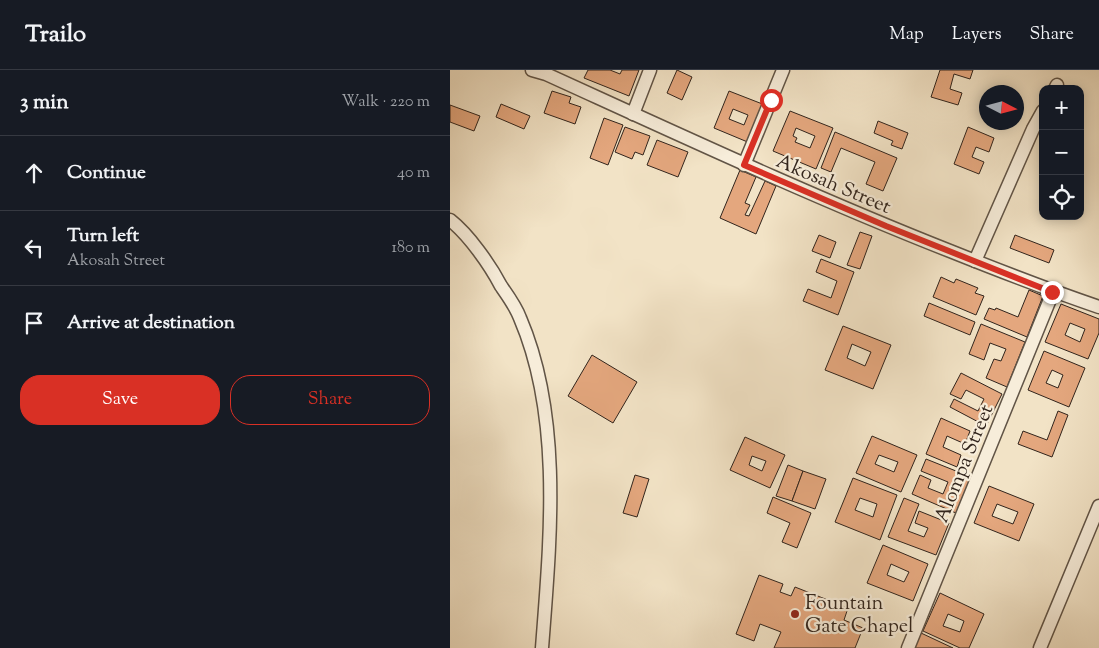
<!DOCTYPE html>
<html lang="en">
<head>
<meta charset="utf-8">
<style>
  body { margin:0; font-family:"Sorts Mill Goudy",serif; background:#242831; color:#f1f3f6 }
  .controls { position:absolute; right:15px; top:15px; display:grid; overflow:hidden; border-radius:10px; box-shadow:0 2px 12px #0003 }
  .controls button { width:45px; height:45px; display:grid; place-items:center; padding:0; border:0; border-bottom:1px solid #363941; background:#171b24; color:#f1f3f6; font:25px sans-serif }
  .compass { position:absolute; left:529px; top:15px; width:45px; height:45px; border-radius:50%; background:#171b24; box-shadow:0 2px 12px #0003; rotate:96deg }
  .stop { position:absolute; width:15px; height:15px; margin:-11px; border:4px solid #d93025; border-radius:50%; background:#fff }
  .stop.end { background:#d93025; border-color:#fff; box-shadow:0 1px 5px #0008 }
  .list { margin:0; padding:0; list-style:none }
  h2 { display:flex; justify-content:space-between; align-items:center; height:65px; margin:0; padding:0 20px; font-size:21px }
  h2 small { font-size:16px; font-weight:400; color:#9ea1a6 }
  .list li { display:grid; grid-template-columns:32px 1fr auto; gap:15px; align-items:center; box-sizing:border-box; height:75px; padding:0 20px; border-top:1px solid #363941 }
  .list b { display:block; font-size:19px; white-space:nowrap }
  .list p { margin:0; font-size:16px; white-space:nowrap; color:#9ea1a6 }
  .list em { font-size:16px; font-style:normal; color:#9ea1a6 }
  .actions { display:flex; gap:10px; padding:15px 20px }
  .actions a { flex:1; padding:11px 0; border:1px solid #d93025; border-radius:20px; text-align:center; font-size:18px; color:#d93025 }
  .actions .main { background:#d93025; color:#fff }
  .icon { flex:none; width:28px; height:28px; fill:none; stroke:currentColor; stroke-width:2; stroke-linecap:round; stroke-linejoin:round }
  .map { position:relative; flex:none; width:649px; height:578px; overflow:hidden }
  header { display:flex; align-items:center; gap:30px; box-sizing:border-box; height:70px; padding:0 25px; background:#171b24; border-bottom:1px solid #363941 }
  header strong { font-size:24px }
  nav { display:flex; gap:28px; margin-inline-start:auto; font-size:18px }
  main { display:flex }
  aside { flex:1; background:#171b24 }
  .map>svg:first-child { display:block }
  .building { fill:#e4a77e; stroke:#31241c; fill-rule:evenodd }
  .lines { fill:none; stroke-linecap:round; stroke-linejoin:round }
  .street-casing { stroke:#615446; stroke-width:15 }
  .street { stroke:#f7edda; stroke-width:12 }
  .route { stroke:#d93025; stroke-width:6 }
  .poi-dot { fill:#8f2418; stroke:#f7edda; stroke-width:2 }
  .labels { text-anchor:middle; stroke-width:4.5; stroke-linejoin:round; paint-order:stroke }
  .street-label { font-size:20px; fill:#31241c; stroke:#f7edda }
  .poi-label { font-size:20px; fill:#31241c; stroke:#f7edda; text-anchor:start }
</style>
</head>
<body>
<header>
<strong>Trailo</strong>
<nav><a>Map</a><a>Layers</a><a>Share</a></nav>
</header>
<main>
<aside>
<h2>3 min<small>Walk · 220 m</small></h2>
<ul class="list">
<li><svg class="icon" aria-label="ahead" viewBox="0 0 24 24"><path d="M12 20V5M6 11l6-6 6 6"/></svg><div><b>Continue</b></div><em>40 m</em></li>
<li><svg class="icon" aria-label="left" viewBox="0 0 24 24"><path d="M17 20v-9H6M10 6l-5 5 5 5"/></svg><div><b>Turn left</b><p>Akosah Street</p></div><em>180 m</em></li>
<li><svg class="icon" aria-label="arrive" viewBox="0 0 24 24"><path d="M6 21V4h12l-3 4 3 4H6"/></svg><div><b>Arrive at destination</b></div></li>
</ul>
<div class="actions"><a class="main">Save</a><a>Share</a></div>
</aside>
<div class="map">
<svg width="649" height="578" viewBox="0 0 649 578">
  <rect width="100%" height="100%" fill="#f2e3c6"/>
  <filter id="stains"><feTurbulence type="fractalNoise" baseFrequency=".004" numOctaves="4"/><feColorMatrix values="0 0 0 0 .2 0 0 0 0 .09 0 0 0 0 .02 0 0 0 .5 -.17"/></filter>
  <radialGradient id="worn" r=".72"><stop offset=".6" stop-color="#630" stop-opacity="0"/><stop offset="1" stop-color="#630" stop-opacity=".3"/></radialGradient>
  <g class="building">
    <polygon points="138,0 160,0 170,4 172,0 189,0 179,26 134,8"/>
    <polygon points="227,0 242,7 232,30 217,23"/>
    <polygon points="490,0 523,0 520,9 504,4 500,19 512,23 508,35 481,27"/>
    <polygon points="102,21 121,27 119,33 131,37 125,54 94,43"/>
    <path d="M279 21 315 35 300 73 264 58ZM283 39 298 45 294 55 279 49Z"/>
    <polygon points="51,34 80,46 74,59 46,47"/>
    <polygon points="0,35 30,46 24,61 0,52"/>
    <path d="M340 41 383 58 366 99 323 81ZM346 58 365 66 360 78 345 72 347 68 343 66Z"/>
    <polygon points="154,48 173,55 158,95 140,88"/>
    <polygon points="428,51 458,63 452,79 441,75 443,71 424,63"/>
    <polygon points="175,57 200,66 193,85 185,82 182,89 165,82"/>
    <polygon points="518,57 544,68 539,82 526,77 522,87 534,92 529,104 504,94"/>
    <polygon points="385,62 447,88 433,121 416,114 425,92 391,78 381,102 371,98"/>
    <polygon points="207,70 238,82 228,107 197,95"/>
    <polygon points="290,100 306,107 295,133 300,135 295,145 299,146 315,111 326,116 306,164 270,148"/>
    <polygon points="410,162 422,166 410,199 397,195"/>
    <polygon points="369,165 386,172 380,188 362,181"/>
    <polygon points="565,165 604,180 599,193 560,178"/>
    <polygon points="371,189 404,202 388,245 353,231 358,219 381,228 387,211 366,202"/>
    <polygon points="491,207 504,213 506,209 528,218 525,223 534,226 526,245 483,227"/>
    <polygon points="579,220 593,226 577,267 534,249 539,238 545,240 546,238 568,247"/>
    <polygon points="479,233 525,252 520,265 474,246"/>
    <path d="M611 234 649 249V263L638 289 595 272ZM620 253 635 259 630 272 615 265Z"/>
    <polygon points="531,254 575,272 557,317 536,308 544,289 551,291 556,279 540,273 534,290 519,284"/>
    <path d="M393 256 441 275 423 319 375 300ZM402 274 421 282 415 296 397 288Z"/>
    <path d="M594 281 635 298 619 337 578 320ZM602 300 613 305 608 318 596 313Z"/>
    <polygon points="142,285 187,312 163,353 118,326"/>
    <polygon points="511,303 552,324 536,356 500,337 504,329 528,341 534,329 516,320 511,329 500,324"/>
    <polygon points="608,341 618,345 602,387 568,374 573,361 597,370"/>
    <polygon points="491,348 520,361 515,374 497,366 493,377 511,385 507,397 476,384"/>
    <path d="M422 366 467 385 451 422 406 403ZM429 385 448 392 444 402 425 394Z"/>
    <path d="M295 367 335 385 320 418 280 400ZM302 386 316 391 312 401 299 395Z"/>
    <polygon points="476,389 521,407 506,443 462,424 470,405 481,410 478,418 493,424 498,412 471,401"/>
    <polygon points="338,395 353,401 342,431 326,426"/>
    <polygon points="353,401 376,409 365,439 342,431"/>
    <polygon points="185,405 199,409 187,447 173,443"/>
    <path d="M403 408 447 425 430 470 385 452ZM410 428 427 434 423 447 405 440Z"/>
    <path d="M539 416 584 434 569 471 524 453ZM547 434 568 442 563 454 542 446Z"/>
    <polygon points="323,427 361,443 347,478 332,472 340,453 317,443"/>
    <polygon points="454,428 469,434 458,461 474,467 478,458 465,453 469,441 499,453 486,485 438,467"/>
    <path d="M433 475 478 494 463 531 417 513ZM441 494 459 502 454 512 437 505Z"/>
    <polygon points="309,505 333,514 330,522 341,526 345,517 398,538 394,550 413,558 405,578 324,578 331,562 310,554 304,571 286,564"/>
    <path d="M490 523 534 544 519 578H510L473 561ZM498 544 514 551 510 562 493 556Z"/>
    <polygon points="471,563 503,578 464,578"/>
  </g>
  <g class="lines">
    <g class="street-casing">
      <g id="street">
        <path d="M82 0 96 4C230 65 363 127 500 181 550 201 599 220 649 237"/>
        <polyline points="605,19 607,15"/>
        <polyline points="183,44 200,0"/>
        <polyline points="294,95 333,0"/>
        <path d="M0 150C19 165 40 195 51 216 58 226 66 237 70 248 113 348 100 472 92 578"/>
        <polyline points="525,191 583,59 593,41"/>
        <polyline points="458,578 603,222"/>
        <polyline points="590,578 649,436"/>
      </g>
    </g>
    <use href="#street" class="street"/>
  </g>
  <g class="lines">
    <polyline class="route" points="321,30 294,95 436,156 602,222"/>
  </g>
  <circle class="poi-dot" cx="345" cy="544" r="5"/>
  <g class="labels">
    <g class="street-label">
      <text transform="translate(384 113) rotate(23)" y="7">Akosah Street</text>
      <text transform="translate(513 393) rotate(-68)" y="7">Alompa Street</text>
    </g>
    <g class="poi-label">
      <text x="355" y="539">Fountain<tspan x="355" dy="23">Gate Chapel</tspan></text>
    </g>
  </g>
  <rect width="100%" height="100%" filter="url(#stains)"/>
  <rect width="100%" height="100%" fill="url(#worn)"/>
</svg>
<div class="controls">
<button>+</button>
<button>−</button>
<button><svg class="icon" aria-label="locate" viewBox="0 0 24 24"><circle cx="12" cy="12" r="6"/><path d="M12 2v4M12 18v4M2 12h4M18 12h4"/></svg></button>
</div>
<svg class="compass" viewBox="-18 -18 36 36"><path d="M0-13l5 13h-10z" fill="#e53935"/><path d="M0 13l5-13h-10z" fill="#9ea1a6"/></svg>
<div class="stop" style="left:321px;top:30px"></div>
<div class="stop end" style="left:602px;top:222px"></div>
</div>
</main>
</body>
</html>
